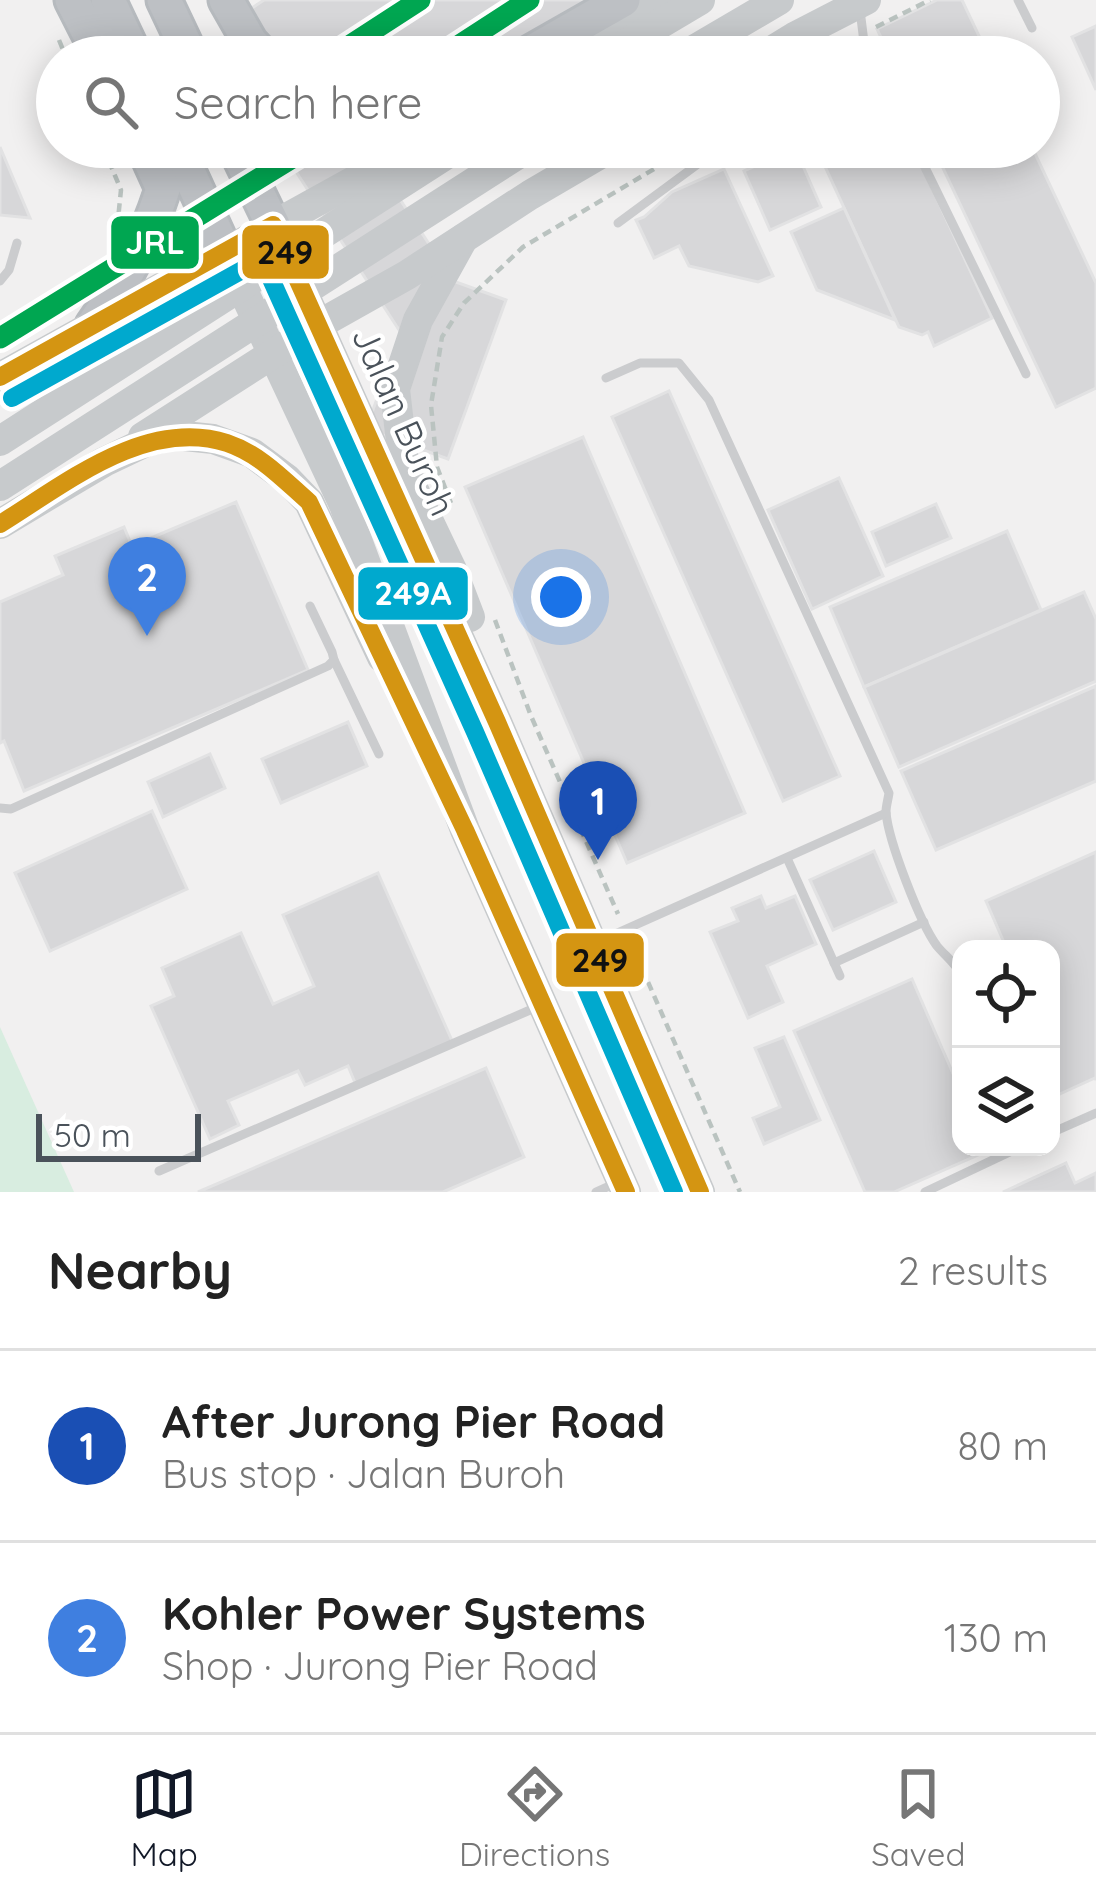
<!DOCTYPE html>
<html lang="en">
<head>
<meta charset="utf-8">
<style>
  body { margin:0; font-family:Quicksand,sans-serif; background:#f6f6f6; color:#222 }
  .controls { position:absolute; right:36px; bottom:36px; display:grid; overflow:hidden; border-radius:24px; box-shadow:0 6px 30px #0003 }
  .controls button { width:108px; height:108px; display:grid; place-items:center; padding:0; border:0; border-bottom:3px solid #e0e0e0; background:#fff; color:#222; font:60px sans-serif }
  .scale { position:absolute; left:36px; bottom:30px; width:165px; box-sizing:border-box; padding-left:12px; border:6px solid #4a525a; border-top:0; font-size:33px; line-height:42px; white-space:nowrap; color:#4a525a; -webkit-text-stroke:9px #fff; paint-order:stroke }
  .you { position:absolute; left:561px; top:597px; width:42px; height:42px; margin:-30px; border:9px solid #fff; border-radius:50%; background:#1a73e8; box-shadow:0 0 0 18px #1a73e833 }
  .badge { display:grid; place-items:center; width:78px; height:78px; border-radius:50%; background:#111827; color:#fff; font-size:39px; font-weight:700 }
  .pin { position:absolute; translate:-50% -99px; filter:drop-shadow(0 3px 6px #0008) }
  .pin::after { content:''; position:absolute; top:63px; width:42px; height:36px; background:inherit; clip-path:polygon(0 0,100% 0,50% 100%) }
  .list { margin:0; padding:0; list-style:none }
  h2 { display:flex; justify-content:space-between; align-items:center; height:156px; margin:0; padding:0 48px; font-size:51px }
  h2 small { font-size:39px; font-weight:400; color:#767676 }
  .list li { display:grid; grid-template-columns:78px 1fr auto; gap:36px; align-items:center; box-sizing:border-box; height:192px; padding:0 48px; border-top:3px solid #e0e0e0 }
  .list b { display:block; font-size:45px; white-space:nowrap }
  .list p { margin:0; font-size:39px; white-space:nowrap; color:#767676 }
  .list em { font-size:39px; font-style:normal; color:#767676 }
  .icon { flex:none; width:66px; height:66px; fill:none; stroke:currentColor; stroke-width:2; stroke-linecap:round; stroke-linejoin:round }
  .map { position:relative; flex:none; width:1096px; height:1192px; overflow:hidden }
  .search { position:absolute; background:#fff; box-shadow:0 6px 30px #0003; left:36px; right:36px; top:36px; height:132px; display:flex; align-items:center; gap:30px; box-sizing:border-box; padding:0 42px; border-radius:66px; color:#767676; font-size:45px }
  .sheet { height:540px; background:#fff }
  nav { display:flex; justify-content:space-around; align-items:center; box-sizing:border-box; height:168px; border-top:3px solid #e0e0e0; background:#fff; font-size:33px; color:#767676 }
  nav a { display:grid; justify-items:center; gap:6px }
  nav .on { color:#111827 }
  .map>svg:first-child { display:block }
  .green { fill:#d8ede0 }
  .building { fill:#d7d7d9; stroke:#e2e2e3; stroke-width:3 }
  .lines { fill:none; stroke-linecap:round; stroke-linejoin:round }
  .highway-casing { stroke:#b6babe; stroke-width:39 }
  .path { stroke:#bac3c0; stroke-width:4.5; stroke-dasharray:9 6; stroke-linecap:butt }
  .lane { stroke:#cbccce; stroke-width:9 }
  .primary { stroke:#c7cacc; stroke-width:30 }
  .highway { stroke:#bdc0c4; stroke-width:33 }
  .primary-bridge { stroke:#c7cacc; stroke-width:30 }
  .bus-1-casing { stroke:#fff; stroke-width:27 }
  .bus-2-casing { stroke:#fff; stroke-width:27 }
  .bus-1 { stroke:#d49512; stroke-width:18 }
  .bus-2 { stroke:#00a9ce; stroke-width:18 }
  .metro-1-casing { stroke:#fff; stroke-width:30 }
  .metro-1 { stroke:#00a651; stroke-width:21 }
  .labels { text-anchor:middle; stroke-width:9; stroke-linejoin:round; paint-order:stroke }
  .street-label { font-size:36px; fill:#4a525a; stroke:#fff }
  .line-badge { stroke:#fff; stroke-width:4.5 }
  .badge-label { font-size:33px; text-anchor:middle; font-weight:bold; fill:#fff }
  .pale-badge-label { font-size:33px; text-anchor:middle; font-weight:bold; fill:#111 }
</style>
</head>
<body>
<div class="map">
<svg width="1096" height="1192" viewBox="0 0 1096 1192">
  <rect width="100%" height="100%" fill="#f1f0f0"/>
  <polygon class="green" points="0,1027 74,1192 0,1192"/>
  <g class="building">
    <polygon points="264,0 601,0 513,57 245,57 225,26"/>
    <polygon points="937,0 962,0 989,57 890,57 877,29"/>
    <polygon points="1096,26 1096,90 1072,37"/>
    <polygon points="0,147 30,218 0,215"/>
    <polygon points="280,147 366,147 453,281 506,300 448,459 366,429 401,333"/>
    <polygon points="816,147 913,147 992,318 934,346 928,332 922,335 899,327"/>
    <polygon points="933,147 1032,147 1096,283 1096,388 1056,407"/>
    <polygon points="795,148 821,207 770,230 744,171"/>
    <polygon points="724,169 773,276 758,282 689,266 679,246 654,258 636,220 644,217 672,192"/>
    <polygon points="844,208 895,320 817,290 791,232"/>
    <polygon points="669,391 840,776 783,801 612,417"/>
    <polygon points="583,437 745,813 627,863 465,487"/>
    <polygon points="839,478 883,576 812,609 768,510"/>
    <polygon points="236,502 308,670 24,791 4,741 0,743 0,602 63,575 55,556 124,527 132,546"/>
    <polygon points="936,504 951,538 886,566 872,532"/>
    <polygon points="1007,531 1041,610 864,687 830,607"/>
    <polygon points="1084,592 1096,619 1096,681 899,767 864,687"/>
    <polygon points="1096,686 1096,781 936,850 901,771"/>
    <polygon points="348,722 367,766 281,803 262,759"/>
    <polygon points="210,754 225,788 163,817 148,782"/>
    <polygon points="152,811 187,889 50,951 15,873"/>
    <polygon points="874,851 896,902 833,930 810,880"/>
    <polygon points="1096,852 1096,1080 1095,1078 1051,1098 1051,949 996,949 1005,945 986,901"/>
    <polygon points="378,873 453,1043 356,1085 348,1066 305,1085 298,1071 228,1101 239,1125 210,1139 151,1006 174,996 162,968 241,933 273,1004 314,986 283,915"/>
    <polygon points="761,896 766,908 795,896 816,944 767,966 783,1002 748,1018 710,932 738,921 732,908"/>
    <polygon points="912,979 961,1092 961,1147 985,1147 987,1151 894,1192 865,1192 794,1031"/>
    <polygon points="784,1037 820,1120 764,1144 753,1118 780,1107 755,1048"/>
    <polygon points="486,1068 524,1157 443,1192 198,1192"/>
    <polygon points="1066,1163 1075,1183 1096,1173 1096,1192 1003,1192"/>
  </g>
  <g class="lines">
    <g class="highway-casing">
      <g id="highway">
        <polyline points="72,0 101,57"/>
        <polyline points="108,0 135,57"/>
        <polyline points="164,0 191,57"/>
        <polyline points="226,0 250,42 264,57"/>
        <polyline points="523,57 623,0"/>
        <polyline points="177,147 225,252"/>
        <polyline points="235,147 273,225"/>
        <path d="M93 325C126 279 145 244 163 189L144 147"/>
      </g>
    </g>
    <g class="path">
      <polyline points="876,27 930,0"/>
      <polyline points="59,40 66,57"/>
      <polyline points="103,147 121,190 117,229"/>
      <polyline points="0,337 91,278"/>
      <polyline points="451,503 437,467 431,405 442,337 464,303 523,247 691,147"/>
      <polyline points="495,620 531,716 618,914"/>
      <polyline points="630,941 740,1192"/>
    </g>
    <g class="lane">
      <polyline points="1018,0 1032,28"/>
      <polyline points="860,10 864,42 871,57"/>
      <polyline points="844,57 864,42"/>
      <polyline points="915,147 1026,374"/>
      <polyline points="618,223 721,147"/>
      <polyline points="0,281 9,270 17,243"/>
      <path d="M606 378 640 363H679L709 400 889 793C888 800 886 806 886 812 888 840 920 923 937 946 946 957 955 962 961 975"/>
      <polyline points="334,660 379,754"/>
      <polyline points="0,808 11,809 328,666 334,660 332,652 310,606"/>
      <polyline points="787,858 840,976"/>
      <polyline points="595,943 886,813"/>
      <polyline points="834,963 924,922"/>
      <polyline points="1051,1133 1096,1113"/>
      <polyline points="159,1171 537,1007"/>
      <polyline points="596,1192 618,1182"/>
      <polyline points="925,1192 1020,1147"/>
    </g>
    <g class="primary">
      <polyline points="565,57 656,0"/>
      <polyline points="604,57 700,0"/>
      <polyline points="682,57 779,0"/>
      <polyline points="762,57 796,36 866,0"/>
      <polyline points="273,225 497,722 700,1192"/>
      <polyline points="463,239 418,320 395,389 402,451 410,482 452,570 470,617"/>
      <polyline points="225,252 344,505 465,830 626,1192"/>
      <polyline points="0,377 415,147"/>
      <polyline points="143,437 318,325 407,275 530,195 612,147"/>
      <polyline points="0,524 104,462 148,441 175,435 213,439 252,453 287,479 309,502 382,657"/>
    </g>
    <use href="#highway" class="highway"/>
    <g class="primary-bridge">
      <polyline points="0,441 458,147"/>
      <polyline points="0,486 529,147"/>
    </g>
    <g class="bus-1-casing">
      <g id="bus-1">
        <polyline points="0,377 273,225 497,722 700,1192"/>
        <path d="M0 524C65 484 146 417 227 443 260 454 284 480 309 502L465 830 626 1192"/>
      </g>
    </g>
    <g class="bus-2-casing">
      <polyline id="bus-2" points="12,398 262,259 475,732 674,1192"/>
    </g>
    <use href="#bus-1" class="bus-1"/>
    <use href="#bus-2" class="bus-2"/>
    <g class="metro-1-casing">
      <g id="metro-1">
        <polyline points="332,57 420,0"/>
        <polyline points="441,57 529,0"/>
        <polyline points="0,338 310,147"/>
      </g>
    </g>
    <use href="#metro-1" class="metro-1"/>
  </g>
  <g class="labels">
    <g class="street-label">
      <text transform="translate(404 421) rotate(66)" y="13">Jalan Buroh</text>
    </g>
  </g>
  <g class="line-badge">
    <rect x="109" y="214" width="92" height="57" rx="12" fill="#00a651"/>
    <rect x="240" y="223" width="91" height="58" rx="12" fill="#d49512"/>
    <rect x="356" y="565" width="114" height="57" rx="12" fill="#00a9ce"/>
    <rect x="554" y="931" width="92" height="58" rx="12" fill="#d49512"/>
  </g>
  <g class="badge-label">
    <text x="155" y="254">JRL</text>
    <text x="413" y="605">249A</text>
  </g>
  <g class="pale-badge-label">
    <text x="285" y="264">249</text>
    <text x="600" y="972">249</text>
  </g>
</svg>
<div class="controls">
<button><svg class="icon" aria-label="locate" viewBox="0 0 24 24"><circle cx="12" cy="12" r="6"/><path d="M12 2v4M12 18v4M2 12h4M18 12h4"/></svg></button>
<button><svg class="icon" aria-label="layers" viewBox="0 0 24 24"><path d="M12 4l9 5-9 5-9-5zM3 14l9 5 9-5"/></svg></button>
</div>
<div class="scale">50 m</div>
<div class="you"></div>
<div class="pin badge" style="left:598px;top:860px;background:#1a4fb4">1</div>
<div class="pin badge" style="left:147px;top:636px;background:#3f7fe0">2</div>
<div class="search"><svg class="icon" aria-label="search" viewBox="0 0 24 24"><circle cx="10" cy="10" r="6"/><path d="M15 15l6 6"/></svg>Search here</div>
</div>
<section class="sheet">
<h2>Nearby<small>2 results</small></h2>
<ul class="list">
<li><span class="badge" style="background:#1a4fb4">1</span><div><b>After Jurong Pier Road</b><p>Bus stop · Jalan Buroh</p></div><em>80 m</em></li>
<li><span class="badge" style="background:#3f7fe0">2</span><div><b>Kohler Power Systems</b><p>Shop · Jurong Pier Road</p></div><em>130 m</em></li>
</ul>
</section>
<nav>
<a class="on"><svg class="icon" aria-label="map" viewBox="0 0 24 24"><path d="M3 6l6-2 6 2 6-2v14l-6 2-6-2-6 2zM9 4v14M15 6v14"/></svg>Map</a>
<a><svg class="icon" aria-label="directions" viewBox="0 0 24 24"><path d="M12 3l9 9-9 9-9-9zM9 14v-3h6M13 9l2 2-2 2"/></svg>Directions</a>
<a><svg class="icon" aria-label="saved" viewBox="0 0 24 24"><path d="M7 4h10v16l-5-4-5 4z"/></svg>Saved</a>
</nav>
</body>
</html>
